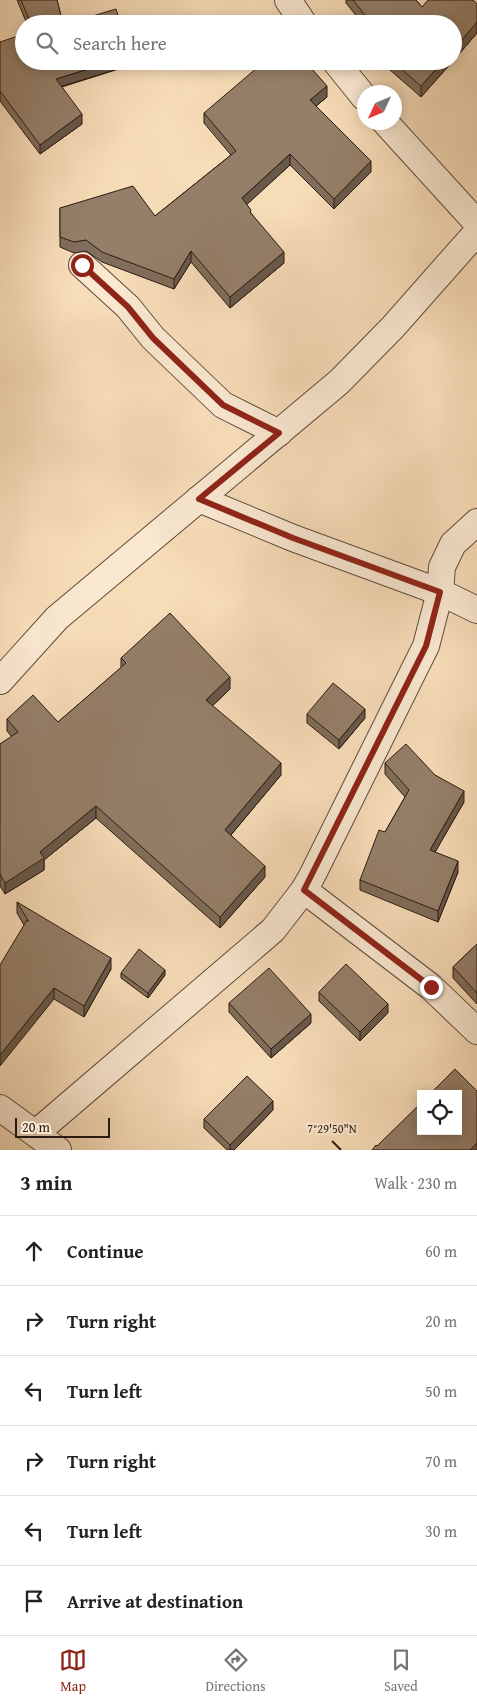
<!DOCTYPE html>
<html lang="en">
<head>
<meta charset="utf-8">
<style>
  body { margin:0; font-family:"Gentium Book Plus",serif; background:#f2f2f2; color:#222 }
  .controls { position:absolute; right:15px; bottom:15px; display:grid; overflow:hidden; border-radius:0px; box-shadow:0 2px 12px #0003 }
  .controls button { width:45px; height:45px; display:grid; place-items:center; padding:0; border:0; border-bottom:1px solid #e0e0e0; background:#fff; color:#222; font:25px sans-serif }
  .compass { position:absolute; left:357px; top:85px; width:45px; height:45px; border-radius:50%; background:#fff; box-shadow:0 2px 12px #0003; rotate:226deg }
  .scale { position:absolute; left:15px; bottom:12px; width:95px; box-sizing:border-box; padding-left:5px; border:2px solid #2b1b13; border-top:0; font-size:14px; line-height:18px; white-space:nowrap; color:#2b1b13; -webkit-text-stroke:4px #fae8d1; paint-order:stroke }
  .stop { position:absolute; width:15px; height:15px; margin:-11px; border:4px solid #8f2418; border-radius:50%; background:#fff }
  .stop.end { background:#8f2418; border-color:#fff; box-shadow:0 1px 5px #0008 }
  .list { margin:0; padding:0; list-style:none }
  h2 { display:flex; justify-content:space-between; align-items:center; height:65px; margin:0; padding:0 20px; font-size:21px }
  h2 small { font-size:16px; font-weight:400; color:#767676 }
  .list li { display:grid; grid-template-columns:32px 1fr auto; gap:15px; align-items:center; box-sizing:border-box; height:70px; padding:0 20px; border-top:1px solid #e0e0e0 }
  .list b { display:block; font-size:19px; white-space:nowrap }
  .list em { font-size:16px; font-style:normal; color:#767676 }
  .icon { flex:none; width:28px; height:28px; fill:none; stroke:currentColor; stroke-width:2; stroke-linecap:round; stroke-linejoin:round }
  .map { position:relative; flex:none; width:477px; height:1150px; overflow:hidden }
  .search { position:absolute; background:#fff; box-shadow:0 2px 12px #0003; left:15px; right:15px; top:15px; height:55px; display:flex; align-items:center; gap:12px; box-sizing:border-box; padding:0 18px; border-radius:28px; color:#767676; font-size:19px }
  .sheet { height:485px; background:#fff }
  nav { display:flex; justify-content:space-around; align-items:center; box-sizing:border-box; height:70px; border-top:1px solid #e0e0e0; background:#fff; font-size:14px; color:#767676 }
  nav a { display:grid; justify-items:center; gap:2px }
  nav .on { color:#8f2418 }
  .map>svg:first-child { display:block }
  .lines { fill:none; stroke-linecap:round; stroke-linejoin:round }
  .minor-casing { stroke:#5e4b3c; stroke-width:28 }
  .minor { stroke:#fae8d1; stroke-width:26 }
  .wall { fill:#806d5a; stroke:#2b1b13 }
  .shaded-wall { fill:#68594a; stroke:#2b1b13 }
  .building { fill:#957f69; stroke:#2b1b13 }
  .route { stroke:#8f2418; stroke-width:6 }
  .ticks { fill:none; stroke:#2b1b13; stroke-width:2 }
  .ticks-label { font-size:12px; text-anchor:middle; fill:#2b1b13; stroke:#fae8d1; stroke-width:4.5; stroke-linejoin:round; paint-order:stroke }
</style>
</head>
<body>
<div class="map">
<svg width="477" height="1150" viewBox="0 0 477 1150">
  <rect width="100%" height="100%" fill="#f7dcb8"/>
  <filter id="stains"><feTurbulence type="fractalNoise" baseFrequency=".004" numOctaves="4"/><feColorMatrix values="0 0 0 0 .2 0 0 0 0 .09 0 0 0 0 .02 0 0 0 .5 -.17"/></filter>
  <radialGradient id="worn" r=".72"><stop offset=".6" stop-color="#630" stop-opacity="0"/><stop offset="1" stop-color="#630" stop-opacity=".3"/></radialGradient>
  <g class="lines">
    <g class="minor-casing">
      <g id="minor">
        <polyline points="288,0 304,24"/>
        <polyline points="335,61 364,97"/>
        <polyline points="385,122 477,223"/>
        <polyline points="82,265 128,307 153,338 223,405 279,433"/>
        <polyline points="199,499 293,538 440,592 477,610"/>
        <polyline points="0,681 57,618 339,382 393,327 477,232"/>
        <polyline points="304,890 431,987 477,1031"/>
        <polyline points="0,1108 58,1150"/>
        <polyline points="36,1133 273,930 304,890 312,876 414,670 426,646 440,592 442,567 453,544 477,522"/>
      </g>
    </g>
    <use href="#minor" class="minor"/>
  </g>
  <g class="wall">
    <polygon points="17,0 57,0 63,24 27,24"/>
    <polygon points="346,0 416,0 422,7 477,33 453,61 453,24 363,24 346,3"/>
    <polygon points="0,42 131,61 131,65 62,87 82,124 40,154 0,101"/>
    <polygon points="382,61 453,61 421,97 382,63"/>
    <polygon points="327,97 316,106 371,172 334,209 290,165 246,204 251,213 284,263 230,308 191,262 174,289 102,262 86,251 74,253 60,247 60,208 155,216 231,155 204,123 204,113"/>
    <polygon points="121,658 230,689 212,706 281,775 231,835 265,877 220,928 96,818 44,860 44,870 5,894 0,886 0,744 12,737 7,731 7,719 58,722 121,668"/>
    <polygon points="307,714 365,718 339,749 307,723"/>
    <polygon points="385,763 435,775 464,802 435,852 458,872 438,922 360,890 360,880 385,832 405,797 385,774"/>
    <polygon points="17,902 111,969 84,1017 54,999 24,925 17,913"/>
    <polygon points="477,944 477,1004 453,978 453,967"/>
    <polygon points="121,973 165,975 148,998 121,978"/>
    <polygon points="319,992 388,1013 360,1041 319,1001"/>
    <polygon points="229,1003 311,1023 271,1058 229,1012"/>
    <polygon points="273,1110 234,1150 227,1150 204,1128 204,1119"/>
  </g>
  <g class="shaded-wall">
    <polygon points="477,22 477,33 453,61 453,50"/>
    <polygon points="114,61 131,61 131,65 56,88 56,79"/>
    <polygon points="443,61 453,61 421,97 421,86"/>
    <polygon points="327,86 327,97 310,111 310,100"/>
    <polygon points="82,114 82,124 40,154 40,145"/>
    <polygon points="290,154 290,165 242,209 242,198"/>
    <polygon points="371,161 371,172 334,209 334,199"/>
    <polygon points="191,251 191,262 174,289 174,279"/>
    <polygon points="284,252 284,263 230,308 230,297"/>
    <polygon points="230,677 230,689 206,712 206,700"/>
    <polygon points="365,709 365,718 339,749 339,740"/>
    <polygon points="281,763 281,775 225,842 225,830"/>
    <polygon points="464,791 464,802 430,861 430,850"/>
    <polygon points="96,806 96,818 44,860 44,870 5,894 5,883 40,852"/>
    <polygon points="458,861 458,872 438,922 438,911"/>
    <polygon points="265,866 265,877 220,928 220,917"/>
    <polygon points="111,958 111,969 84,1017 84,1006"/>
    <polygon points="165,970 165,975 148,998 148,993"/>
    <polygon points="54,988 54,999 0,1066 0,1055"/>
    <polygon points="388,1004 388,1013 360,1041 360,1032"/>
    <polygon points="311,1014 311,1023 271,1058 271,1049"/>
    <polygon points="273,1101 273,1110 234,1150 230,1150 230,1145"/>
    <polygon points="477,1143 477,1150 470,1150"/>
  </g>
  <g class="building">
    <polygon points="21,0 57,0 63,24 31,24"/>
    <polygon points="353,0 416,0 422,7 428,0 473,0 477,4 477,22 453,50 453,24 372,24"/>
    <polygon points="116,9 121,24 66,24"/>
    <polygon points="24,34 24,61 114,61 56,79 82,114 40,145 0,91 0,42"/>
    <polygon points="265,61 305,61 327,86 310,100 371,161 334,199 290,154 242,198 251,210 250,212 284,252 230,297 191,251 174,279 102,252 86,240 74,242 60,237 60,208 133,186 155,216 236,151 204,113"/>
    <polygon points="392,61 443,61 421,86"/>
    <polygon points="170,613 230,677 206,700 281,763 225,830 265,866 220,917 96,806 40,852 44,858 5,883 0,874 0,744 18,732 7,719 33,695 58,722 126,663 121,658"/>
    <polygon points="333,683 365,709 339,740 307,714"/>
    <polygon points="406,744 435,775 464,791 430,850 458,861 438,911 360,880 379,830 385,832 409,790 385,763"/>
    <polygon points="17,902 111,958 84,1006 54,988 0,1055 0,965 27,920 29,922"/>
    <polygon points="477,944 477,993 453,967"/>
    <polygon points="139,949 165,970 148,993 121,973"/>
    <polygon points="346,964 388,1004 360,1032 319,992"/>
    <polygon points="269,968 311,1014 271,1049 229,1003"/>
    <polygon points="455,1069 477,1091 477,1143 470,1150 372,1150 376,1145 377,1146 421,1103 421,1131 458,1131 458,1094 430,1094"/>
    <polygon points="247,1076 273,1101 230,1145 204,1119"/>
  </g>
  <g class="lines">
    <polyline class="route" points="82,265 128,307 153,338 223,405 279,433 199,499 293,538 440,592 426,646 304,890 431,987"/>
  </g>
  <path class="ticks" d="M332 1141 341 1150"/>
  <g class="ticks-label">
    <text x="332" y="1133">7°29'50"N</text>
  </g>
  <rect width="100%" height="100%" filter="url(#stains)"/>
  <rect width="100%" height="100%" fill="url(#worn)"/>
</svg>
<div class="controls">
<button><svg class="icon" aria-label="locate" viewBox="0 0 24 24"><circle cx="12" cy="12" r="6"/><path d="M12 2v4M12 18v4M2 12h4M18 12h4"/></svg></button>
</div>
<svg class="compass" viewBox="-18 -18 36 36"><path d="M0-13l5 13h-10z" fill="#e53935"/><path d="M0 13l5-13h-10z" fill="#767676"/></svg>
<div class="scale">20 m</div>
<div class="stop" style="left:82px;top:265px"></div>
<div class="stop end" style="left:431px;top:987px"></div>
<div class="search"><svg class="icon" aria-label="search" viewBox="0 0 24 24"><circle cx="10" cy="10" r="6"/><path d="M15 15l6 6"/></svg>Search here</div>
</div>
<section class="sheet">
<h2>3 min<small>Walk · 230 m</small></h2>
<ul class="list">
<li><svg class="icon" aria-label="ahead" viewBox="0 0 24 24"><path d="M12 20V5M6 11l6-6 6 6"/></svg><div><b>Continue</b></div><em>60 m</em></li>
<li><svg class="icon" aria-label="right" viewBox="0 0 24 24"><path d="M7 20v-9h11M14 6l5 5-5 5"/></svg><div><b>Turn right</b></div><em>20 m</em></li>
<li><svg class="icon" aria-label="left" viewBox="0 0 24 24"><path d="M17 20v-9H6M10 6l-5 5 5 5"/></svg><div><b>Turn left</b></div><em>50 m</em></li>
<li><svg class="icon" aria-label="right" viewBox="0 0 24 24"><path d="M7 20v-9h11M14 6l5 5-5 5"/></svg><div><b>Turn right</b></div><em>70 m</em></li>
<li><svg class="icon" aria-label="left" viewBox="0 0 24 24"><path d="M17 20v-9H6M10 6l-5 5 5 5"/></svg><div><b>Turn left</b></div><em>30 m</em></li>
<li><svg class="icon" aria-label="arrive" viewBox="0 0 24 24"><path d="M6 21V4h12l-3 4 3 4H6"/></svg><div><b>Arrive at destination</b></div></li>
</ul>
</section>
<nav>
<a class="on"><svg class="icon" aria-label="map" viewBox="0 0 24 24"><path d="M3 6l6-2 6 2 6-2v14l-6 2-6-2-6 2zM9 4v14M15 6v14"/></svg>Map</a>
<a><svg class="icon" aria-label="directions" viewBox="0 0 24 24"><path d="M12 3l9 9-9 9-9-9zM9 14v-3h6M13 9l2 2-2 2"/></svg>Directions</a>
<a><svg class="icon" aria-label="saved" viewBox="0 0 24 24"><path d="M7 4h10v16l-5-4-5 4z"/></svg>Saved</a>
</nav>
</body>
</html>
